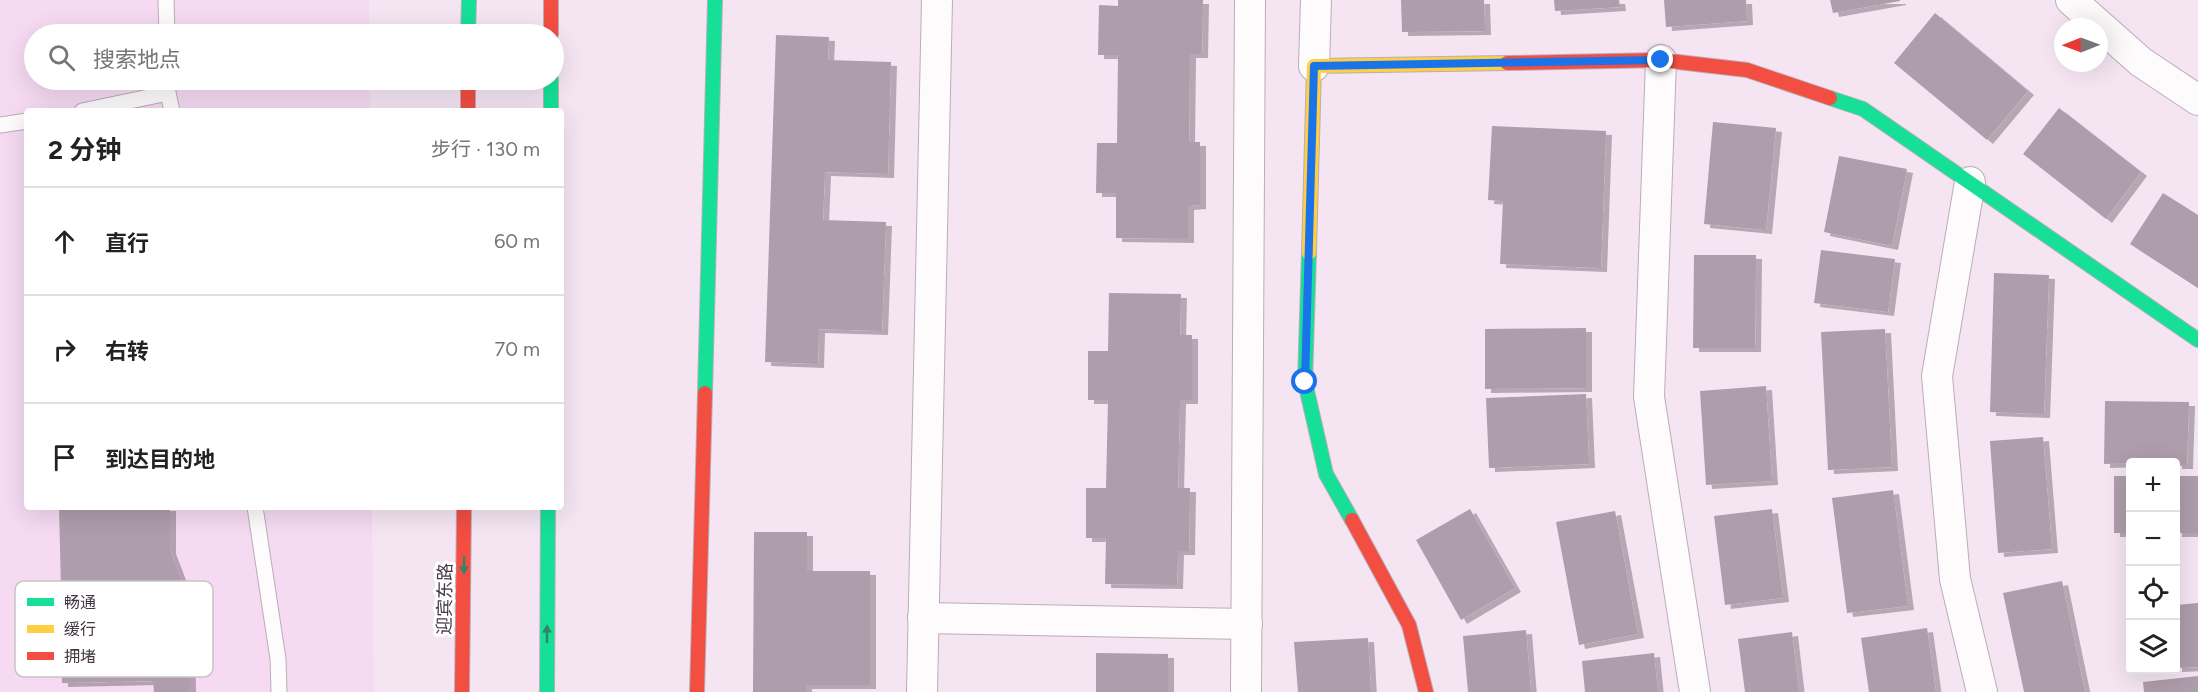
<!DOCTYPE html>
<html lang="zh">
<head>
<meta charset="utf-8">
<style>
  body { margin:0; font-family:Figtree,"Noto Sans SC",sans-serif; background:#f2f2f2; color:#222 }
  .controls { position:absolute; right:18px; bottom:18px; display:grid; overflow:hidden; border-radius:6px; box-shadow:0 6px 24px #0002 }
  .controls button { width:54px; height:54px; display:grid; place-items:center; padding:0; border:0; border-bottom:2px solid #e0e0e0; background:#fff; color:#222; font:30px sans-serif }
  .compass { position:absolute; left:2054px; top:18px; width:54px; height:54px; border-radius:50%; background:#fff; box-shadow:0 6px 24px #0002; rotate:269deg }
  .stop { position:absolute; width:18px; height:18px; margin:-14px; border:4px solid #1a73e8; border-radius:50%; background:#fff }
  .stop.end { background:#1a73e8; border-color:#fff; box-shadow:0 2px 6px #0008 }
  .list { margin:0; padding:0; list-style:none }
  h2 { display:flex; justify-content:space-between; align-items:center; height:78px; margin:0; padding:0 24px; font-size:26px }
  h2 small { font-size:20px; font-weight:400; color:#767676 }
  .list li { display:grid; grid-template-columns:39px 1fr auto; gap:18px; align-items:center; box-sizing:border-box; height:108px; padding:0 24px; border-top:2px solid #e0e0e0 }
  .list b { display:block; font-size:22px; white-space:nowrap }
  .list em { font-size:20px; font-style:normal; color:#767676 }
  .icon { flex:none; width:33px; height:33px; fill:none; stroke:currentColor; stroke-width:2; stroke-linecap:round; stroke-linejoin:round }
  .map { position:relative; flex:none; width:2198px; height:692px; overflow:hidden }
  .search { position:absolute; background:#fff; box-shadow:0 6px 24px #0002; left:24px; top:24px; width:540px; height:66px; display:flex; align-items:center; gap:15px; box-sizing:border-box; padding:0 21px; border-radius:33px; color:#767676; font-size:22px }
  .panel { position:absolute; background:#fff; box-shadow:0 6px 24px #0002; left:24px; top:108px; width:540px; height:402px; border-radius:6px }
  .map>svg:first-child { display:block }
  .built { fill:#f5daf2 }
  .building { fill:#ae9dac; filter:url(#shadow) }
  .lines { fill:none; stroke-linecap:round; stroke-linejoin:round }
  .lane-casing { stroke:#baadb8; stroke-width:17 }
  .street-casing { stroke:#baadb8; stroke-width:32 }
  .fast-casing { stroke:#baadb8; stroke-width:16 }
  .slow-casing { stroke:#baadb8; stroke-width:16 }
  .jam-casing { stroke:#baadb8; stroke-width:16 }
  .lane { stroke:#fefbfd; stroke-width:15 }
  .street { stroke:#fefbfd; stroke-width:30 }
  .fast { stroke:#16e098; stroke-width:14 }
  .slow { stroke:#ffcf43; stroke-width:14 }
  .jam { stroke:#f24e42; stroke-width:14 }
  .oneway { fill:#2f8469 }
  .route { stroke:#1a73e8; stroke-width:8 }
  .labels { text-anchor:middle; stroke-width:6; stroke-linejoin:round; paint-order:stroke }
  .street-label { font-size:18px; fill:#433842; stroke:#fff }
  .key { fill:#fff; stroke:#c7c3c6; stroke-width:1.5 }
  .key-label { font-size:16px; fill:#433842 }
</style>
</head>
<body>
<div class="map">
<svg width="2198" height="692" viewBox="0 0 2198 692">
  <defs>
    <filter id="shadow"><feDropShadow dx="6" dy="4" stdDeviation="0" flood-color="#0004"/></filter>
  </defs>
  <rect width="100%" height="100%" fill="#f5e5f3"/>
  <polygon class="built" points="0,0 369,0 369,34 34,34 34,80 370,80 370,111 27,111 27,507 372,507 374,692 0,692"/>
  <g class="building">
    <polygon points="1118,0 1203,0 1202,54 1190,54 1189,142 1200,142 1200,205 1188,206 1188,239 1116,238 1116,193 1096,193 1097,143 1117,143 1118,55 1098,55 1099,5 1118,6"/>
    <polygon points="1401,0 1484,0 1485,31 1402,32"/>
    <polygon points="1554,0 1619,0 1620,7 1555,11"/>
    <polygon points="1664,0 1746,0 1747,21 1666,27"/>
    <polygon points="1830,0 1900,0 1900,1 1833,13"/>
    <polygon points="1935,13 2028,91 1987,140 1894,63"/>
    <polygon points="776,35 829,37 828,60 891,62 888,174 825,172 823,220 886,222 882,331 819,329 818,364 765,362"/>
    <polygon points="2059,108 2141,172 2106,219 2023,154"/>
    <polygon points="1713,122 1776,128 1766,230 1704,224"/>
    <polygon points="1492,126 1606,131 1601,268 1500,264 1503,201 1488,200"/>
    <polygon points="1839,156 1907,169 1892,246 1824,232"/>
    <polygon points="2163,193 2198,215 2198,288 2130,244"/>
    <polygon points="1821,250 1895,259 1888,312 1814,303"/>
    <polygon points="1694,255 1756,255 1755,348 1693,348"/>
    <polygon points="1994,273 2049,275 2044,414 1990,412"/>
    <polygon points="1109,293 1181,294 1180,335 1192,335 1192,400 1180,400 1178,488 1190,488 1189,551 1178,551 1177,585 1105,584 1106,538 1086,538 1086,488 1106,488 1108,400 1088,400 1088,351 1108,351"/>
    <polygon points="1586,328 1586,388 1485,389 1485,329"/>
    <polygon points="1885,329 1892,467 1828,470 1821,332"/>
    <polygon points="1766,386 1772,481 1706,485 1700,391"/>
    <polygon points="1586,394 1589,464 1489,468 1486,398"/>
    <polygon points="2105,401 2189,402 2187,465 2176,465 2176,462 2104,464"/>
    <polygon points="2043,437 2052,549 1998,553 1990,441"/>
    <rect x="2114" y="476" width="16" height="57"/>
    <rect x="2176" y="476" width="22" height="57"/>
    <polygon points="1893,490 1908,606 1847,613 1832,498"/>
    <polygon points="59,507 170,507 170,550 183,584 189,618 190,692 154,692 153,681 62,683 61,659 52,659 51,631 62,631"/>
    <polygon points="1470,509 1515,588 1461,620 1416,540"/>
    <polygon points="1772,509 1783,598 1725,605 1714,516"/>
    <polygon points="1615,511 1638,634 1579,645 1556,522"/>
    <polygon points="754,532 807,532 807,571 870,571 870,685 806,685 806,692 753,692"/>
    <polygon points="2062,581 2085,692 2024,692 2003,593"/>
    <polygon points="2198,603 2198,667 2176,668 2176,605"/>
    <polygon points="1927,628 1936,692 1869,692 1861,638"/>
    <polygon points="1526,630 1531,692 1468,692 1463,636"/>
    <polygon points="1792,632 1799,692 1745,692 1738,639"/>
    <polygon points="1368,638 1371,692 1298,692 1294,642"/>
    <polygon points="1096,653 1168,654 1168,692 1096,692"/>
    <polygon points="1654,653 1658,692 1585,692 1582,661"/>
    <polygon points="2198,676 2198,692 2144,692 2143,682"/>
  </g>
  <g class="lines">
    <g class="lane-casing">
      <g id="lane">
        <polyline points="166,0 167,34"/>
        <polyline points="167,80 168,93 172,111"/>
        <polyline points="82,111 168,93"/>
        <polyline points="0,125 27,121"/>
        <polyline points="255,507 278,659 279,692"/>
      </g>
    </g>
    <g class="street-casing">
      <g id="street">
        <polyline points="2071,0 2141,62 2198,100"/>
        <polyline points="1661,60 1649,397 1695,692"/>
        <polyline points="1314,66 1316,0"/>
        <polyline points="1970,182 1937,376 1955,579 1982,692"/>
        <polyline points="923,618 1247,624"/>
        <polyline points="922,692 937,0"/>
        <polyline points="1246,692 1250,0"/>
      </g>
    </g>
    <g class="fast-casing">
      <g id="fast">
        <polyline points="468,34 469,0"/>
        <polyline points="551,80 551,111"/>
        <polyline points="1830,98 1863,109 2198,340"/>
        <polyline points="1309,253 1305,382 1326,474 1352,520"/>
        <polyline points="705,393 715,0"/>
        <polyline points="547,692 548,507"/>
      </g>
    </g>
    <g class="slow-casing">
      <polyline id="slow" points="1309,253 1314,66 1507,63"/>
    </g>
    <g class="jam-casing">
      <g id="jam">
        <polyline points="551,0 551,34"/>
        <polyline points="1507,63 1661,60 1747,70 1830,98"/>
        <polyline points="468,80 468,111"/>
        <polyline points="1352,520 1409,625 1426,692"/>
        <polyline points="462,692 464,507"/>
        <polyline points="697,692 705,393"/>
      </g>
    </g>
    <use href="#lane" class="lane"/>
    <use href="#street" class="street"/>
    <use href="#fast" class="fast"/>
    <use href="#slow" class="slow"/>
    <use href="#jam" class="jam"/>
  </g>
  <defs><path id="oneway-solid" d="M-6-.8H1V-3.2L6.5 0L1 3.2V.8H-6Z" transform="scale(1.5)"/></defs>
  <g class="oneway">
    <use href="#oneway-solid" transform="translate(464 565) rotate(91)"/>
    <use href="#oneway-solid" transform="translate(547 634) rotate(-90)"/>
  </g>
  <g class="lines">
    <polyline class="route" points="1305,382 1314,66 1661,60"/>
  </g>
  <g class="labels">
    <g class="street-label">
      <text transform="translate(445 599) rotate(-89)" y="6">迎宾东路</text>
    </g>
  </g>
  <rect x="15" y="581" width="198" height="96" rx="9" class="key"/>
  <rect x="27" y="598" width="27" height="8" fill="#16e098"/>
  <rect x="27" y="625" width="27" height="8" fill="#ffcf43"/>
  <rect x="27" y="652" width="27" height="8" fill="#f24e42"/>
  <g class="key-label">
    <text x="64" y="608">畅通</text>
    <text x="64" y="635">缓行</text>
    <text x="64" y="662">拥堵</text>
  </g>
</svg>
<div class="controls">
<button>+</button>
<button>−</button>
<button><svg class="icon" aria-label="locate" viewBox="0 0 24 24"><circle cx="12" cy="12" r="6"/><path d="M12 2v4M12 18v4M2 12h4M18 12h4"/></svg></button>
<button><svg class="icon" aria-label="layers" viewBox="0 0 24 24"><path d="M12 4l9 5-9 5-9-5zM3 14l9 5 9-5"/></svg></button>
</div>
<svg class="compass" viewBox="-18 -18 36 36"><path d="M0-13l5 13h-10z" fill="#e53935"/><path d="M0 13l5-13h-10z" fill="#767676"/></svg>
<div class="stop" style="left:1305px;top:382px"></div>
<div class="stop end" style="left:1661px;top:60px"></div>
<div class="search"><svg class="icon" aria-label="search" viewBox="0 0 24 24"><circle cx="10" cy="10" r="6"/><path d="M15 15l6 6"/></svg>搜索地点</div>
<section class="panel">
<h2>2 分钟<small>步行 · 130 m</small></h2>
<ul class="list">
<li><svg class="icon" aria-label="ahead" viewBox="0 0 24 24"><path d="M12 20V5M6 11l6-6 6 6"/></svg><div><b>直行</b></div><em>60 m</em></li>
<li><svg class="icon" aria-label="right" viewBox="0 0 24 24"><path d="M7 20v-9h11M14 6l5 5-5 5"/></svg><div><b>右转</b></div><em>70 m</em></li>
<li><svg class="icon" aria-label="arrive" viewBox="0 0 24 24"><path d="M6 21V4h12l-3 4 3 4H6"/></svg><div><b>到达目的地</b></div></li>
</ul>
</section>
</div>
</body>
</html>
